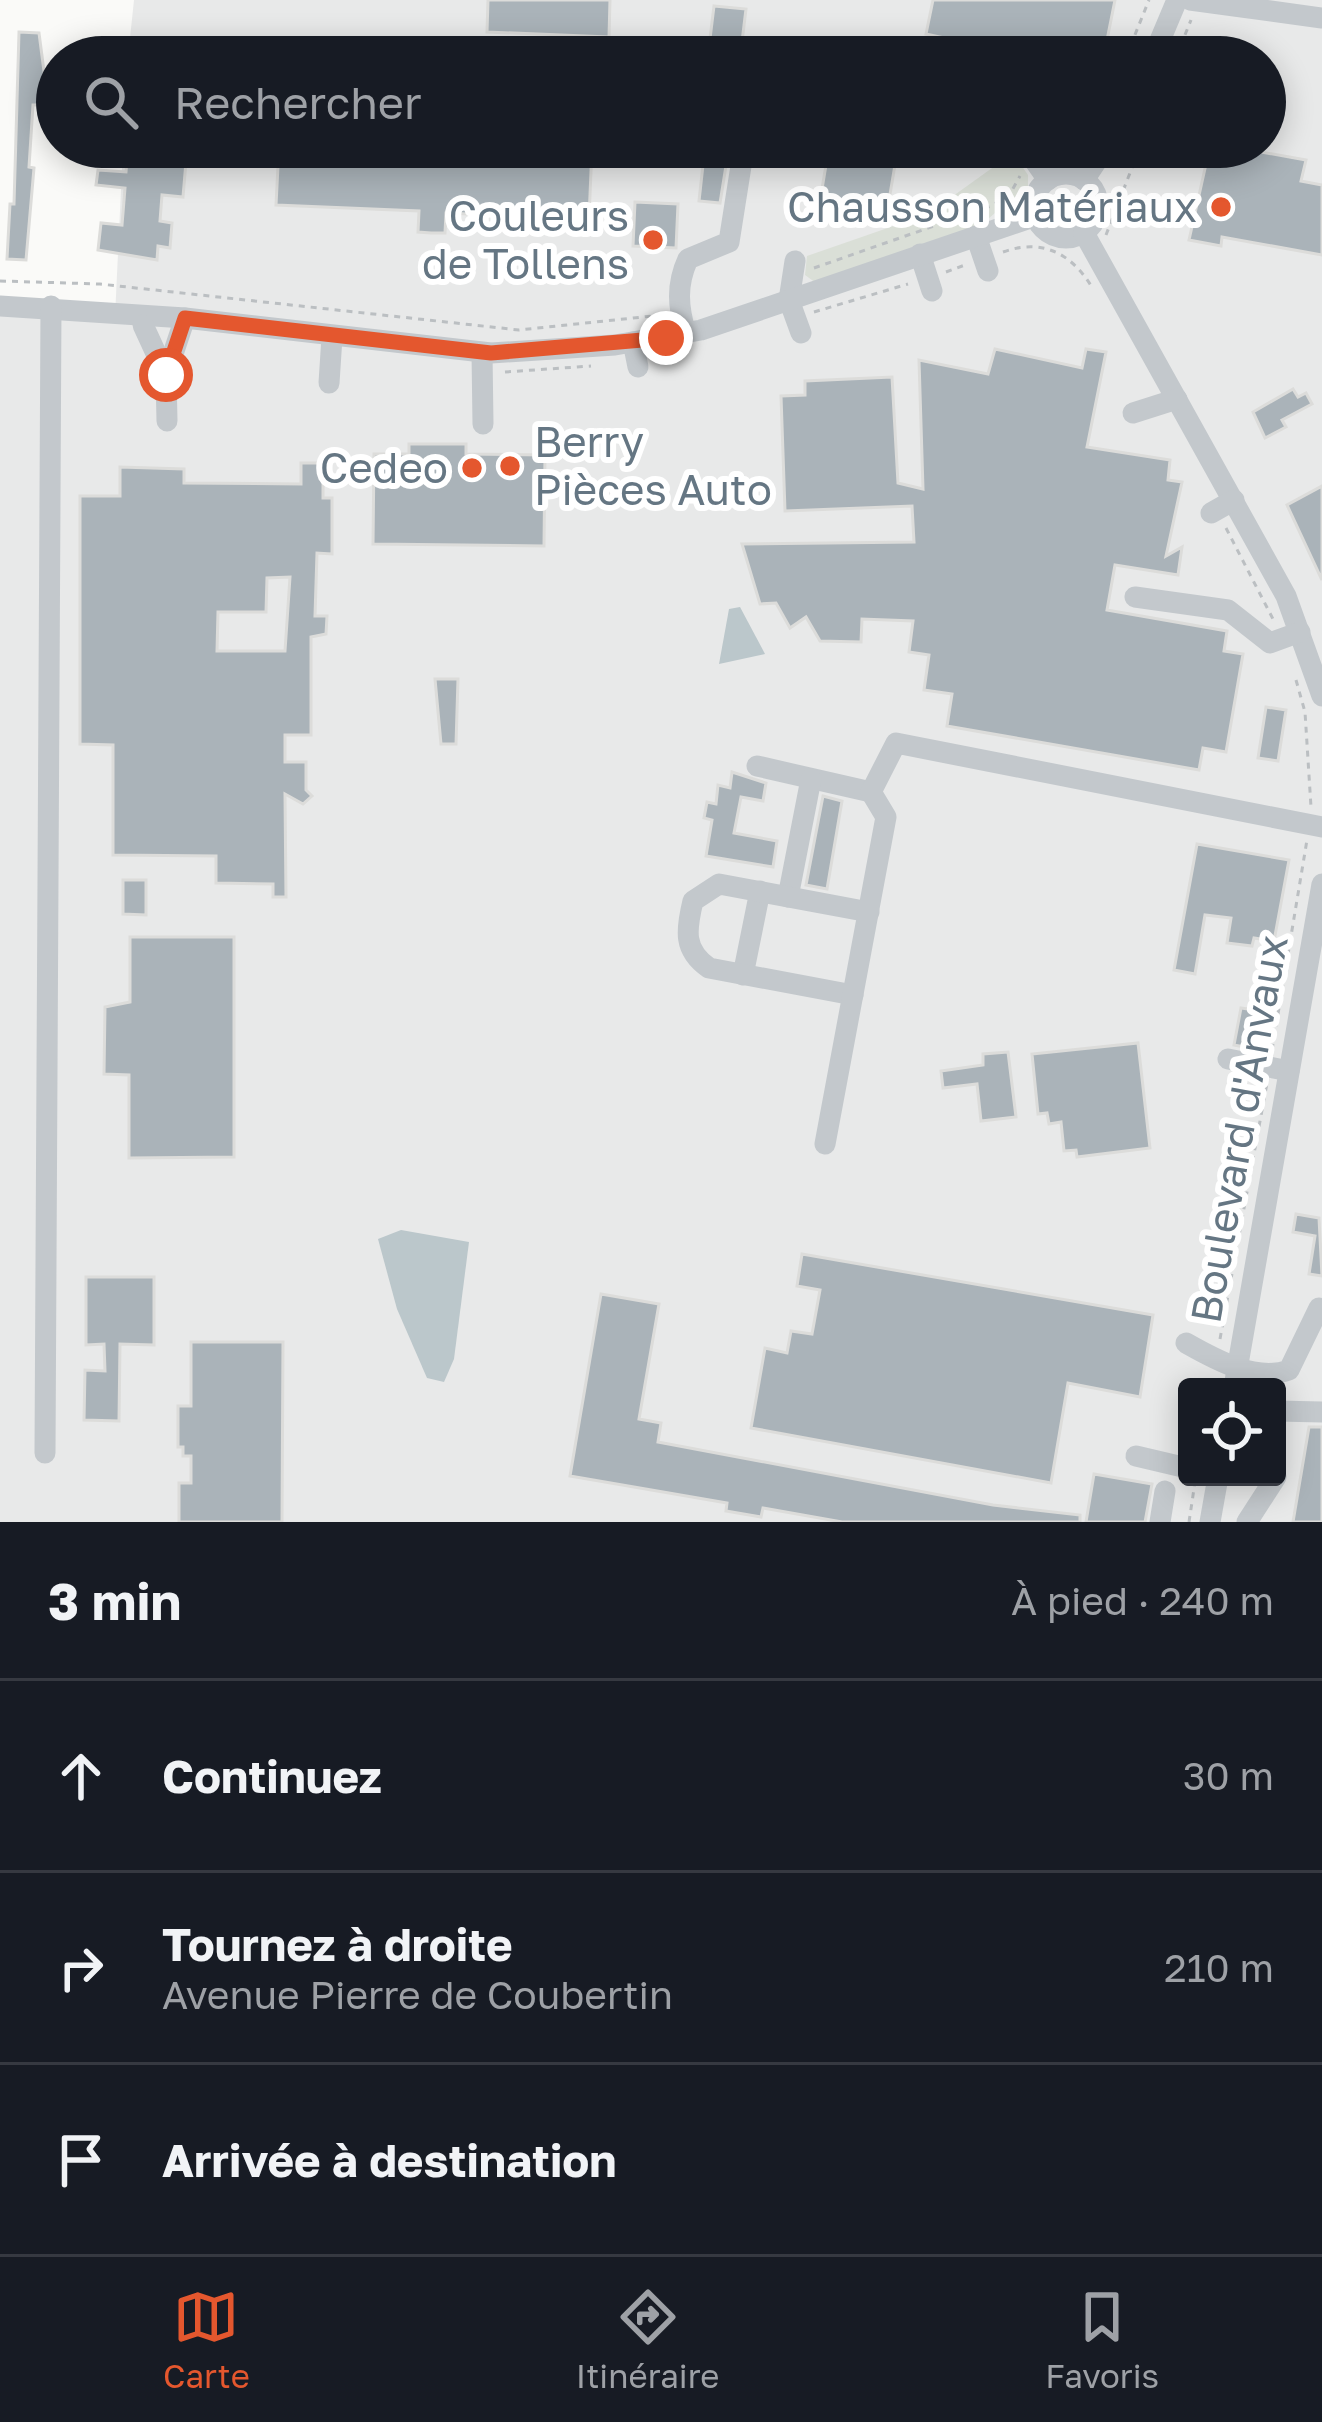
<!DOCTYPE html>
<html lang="fr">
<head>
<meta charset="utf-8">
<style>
  body { margin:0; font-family:"Golos Text",sans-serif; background:#20242c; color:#f1f3f6 }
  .controls { position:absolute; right:36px; bottom:36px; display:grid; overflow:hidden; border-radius:12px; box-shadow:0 6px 30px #0003 }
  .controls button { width:108px; height:108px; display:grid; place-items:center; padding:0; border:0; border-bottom:3px solid #363941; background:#171b24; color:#f1f3f6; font:60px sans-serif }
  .stop { position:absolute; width:36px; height:36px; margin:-27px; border:9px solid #e4572e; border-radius:50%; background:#fff }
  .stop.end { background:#e4572e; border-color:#fff; box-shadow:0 3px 12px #0008 }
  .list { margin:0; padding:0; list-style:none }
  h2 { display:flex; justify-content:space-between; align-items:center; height:156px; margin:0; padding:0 48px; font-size:51px }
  h2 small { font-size:39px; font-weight:400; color:#9ea1a6 }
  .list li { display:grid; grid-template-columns:78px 1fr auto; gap:36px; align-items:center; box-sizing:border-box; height:192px; padding:0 48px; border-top:3px solid #363941 }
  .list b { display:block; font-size:45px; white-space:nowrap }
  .list p { margin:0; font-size:39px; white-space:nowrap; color:#9ea1a6 }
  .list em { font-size:39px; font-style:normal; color:#9ea1a6 }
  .icon { flex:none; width:66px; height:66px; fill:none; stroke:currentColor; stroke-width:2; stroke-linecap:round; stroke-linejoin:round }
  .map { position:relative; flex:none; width:1322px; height:1522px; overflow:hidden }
  .search { position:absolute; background:#171b24; box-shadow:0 6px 30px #0003; left:36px; right:36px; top:36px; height:132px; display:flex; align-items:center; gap:30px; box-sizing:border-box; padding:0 42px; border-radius:66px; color:#9ea1a6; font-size:45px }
  .sheet { height:732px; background:#171b24 }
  nav { display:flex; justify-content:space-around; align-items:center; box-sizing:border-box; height:168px; border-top:3px solid #363941; background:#171b24; font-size:33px; color:#9ea1a6 }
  nav a { display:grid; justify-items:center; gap:6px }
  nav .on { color:#e4572e }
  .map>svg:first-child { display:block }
  .built { fill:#e8e9e9; fill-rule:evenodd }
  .green { fill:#dadfd7 }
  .water { fill:#bbc7cb }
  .building { fill:#aab3b9; stroke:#dcdcda; stroke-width:3; fill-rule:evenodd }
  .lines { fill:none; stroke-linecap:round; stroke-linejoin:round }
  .path { stroke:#bbbfc2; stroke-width:3; stroke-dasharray:6 6; stroke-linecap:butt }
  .minor { stroke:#c3c8cc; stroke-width:21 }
  .route { stroke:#e4572e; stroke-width:15 }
  .poi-dot { fill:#e4572e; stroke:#fff; stroke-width:4.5 }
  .labels { text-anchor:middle; stroke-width:12; stroke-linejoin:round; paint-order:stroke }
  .poi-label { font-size:42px; fill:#657683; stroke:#fff; text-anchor:end }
  .street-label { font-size:42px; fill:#657683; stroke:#fff }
</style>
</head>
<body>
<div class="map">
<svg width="1322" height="1522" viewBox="0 0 1322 1522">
  <rect width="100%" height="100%" fill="#fafaf8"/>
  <path class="built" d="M134 0H1322V1522H0V315L115 317 123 147H1265V57H128ZM1187 1387H1277V1477H1187Z"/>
  <polygon class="green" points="1013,153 1028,175 1028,189 1000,217 995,213 981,225 816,283 805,275 807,256 928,214"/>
  <g class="water">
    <polygon points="740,607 765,654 719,664 729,609"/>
    <polygon points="401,1230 469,1242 454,1359 444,1382 427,1378 397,1309 378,1239"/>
  </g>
  <g class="building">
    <polygon points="488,0 610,0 609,37 487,32"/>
    <polygon points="933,0 1115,0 1105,50 1087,46 1085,57 1030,57 926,34"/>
    <polygon points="714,6 746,9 741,50 709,47"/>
    <polygon points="19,32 39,33 45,79 38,105 33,105 29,167 34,168 26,260 7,259 10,204 14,204"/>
    <polygon points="128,147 187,150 183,197 162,195 160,221 172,223 170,248 158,246 157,260 98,250 101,223 122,225 125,188 96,185 98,170 126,172"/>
    <polygon points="279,147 592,147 589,219 446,213 445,233 431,233 418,232 419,211 276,205"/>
    <polygon points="705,147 729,147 720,203 699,201"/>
    <polygon points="829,147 898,147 886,218 819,207"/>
    <polygon points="1188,147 1233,147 1306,160 1301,181 1322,185 1322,255 1222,237 1221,246 1189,240 1206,164 1186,161"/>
    <polygon points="635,202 678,204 676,248 633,246"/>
    <polygon points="995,349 1082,368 1086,349 1106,352 1087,447 1170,460 1168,480 1182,482 1166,556 1182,547 1178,575 1115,565 1107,610 1227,631 1224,651 1243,654 1226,752 1203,748 1199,770 947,726 952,694 924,690 929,655 909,652 913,621 862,619 861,642 820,641 806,617 790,628 776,603 760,604 742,544 914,542 912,506 785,511 781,396 805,395 805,381 892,377 898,483 923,489 919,360 988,374"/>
    <polygon points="1293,389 1298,397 1306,393 1312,404 1282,420 1286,427 1265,438 1253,412"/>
    <polygon points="409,444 466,444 466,454 545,455 544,546 373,544 374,454 409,454"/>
    <path d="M301 463H323V498H332V554L317 553 315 616H327L326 634 311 637V735H285V762H306V790L312 796 303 804 285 794 286 897H273V884L216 883V856L113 855V745L80 744V496H120V467L184 469V483L301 484ZM290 577 285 651H217L218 612H266L267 578Z"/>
    <polygon points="1322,486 1322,580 1287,505"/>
    <polygon points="435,679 458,679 456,744 441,744"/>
    <polygon points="1266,707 1286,710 1278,761 1258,758"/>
    <polygon points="732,772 766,783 763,801 741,797 734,833 777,841 773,867 706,856 712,820 704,818 707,802 716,804 718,785 730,788"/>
    <polygon points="823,796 842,801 827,889 806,885"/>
    <polygon points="1197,844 1289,860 1274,941 1254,938 1252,946 1227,943 1231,918 1205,915 1195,974 1174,970"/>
    <polygon points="123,880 146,880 146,915 123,914"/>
    <polygon points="130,937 234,937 234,1157 129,1158 129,1075 104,1074 105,1007 130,1002"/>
    <polygon points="1241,1008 1262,1011 1255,1049 1234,1045"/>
    <polygon points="1138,1043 1150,1148 1077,1157 1076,1150 1064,1151 1061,1122 1049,1124 1047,1113 1038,1114 1032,1054"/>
    <polygon points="1008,1052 1016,1117 981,1121 977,1084 943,1088 941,1071 983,1065 983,1054"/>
    <polygon points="1296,1214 1319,1218 1322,1276 1309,1274 1315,1236 1293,1232"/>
    <polygon points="802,1254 1153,1315 1140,1397 1068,1383 1051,1483 751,1428 765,1348 787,1353 791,1331 812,1334 820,1290 797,1286"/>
    <polygon points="86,1277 154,1277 154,1345 120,1344 119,1421 84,1420 85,1370 105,1371 104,1344 86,1345"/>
    <polygon points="601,1294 659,1304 639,1419 661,1423 658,1442 993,1505 1080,1515 1080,1522 842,1522 763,1508 761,1517 726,1511 727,1503 570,1476"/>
    <polygon points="191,1342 283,1342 282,1522 179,1522 179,1483 191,1483 191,1456 183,1456 183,1447 178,1447 178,1406 191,1406"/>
    <polygon points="1309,1427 1322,1427 1322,1522 1293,1522"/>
    <polygon points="1094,1474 1152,1484 1145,1522 1086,1522"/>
  </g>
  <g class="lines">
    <g class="path">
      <polyline points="1126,57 1149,0"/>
      <polyline points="1176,57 1191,20"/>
      <polyline points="1049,153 1070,147"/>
      <polyline points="1106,235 1140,147"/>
      <path d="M1003 252C1042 238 1072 253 1093 289"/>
      <polyline points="814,268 991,206 1010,194 1020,176"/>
      <polyline points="946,272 965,265"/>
      <polyline points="0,281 100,284 519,330 662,315"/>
      <polyline points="814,312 908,284"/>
      <polyline points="505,372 591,366"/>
      <polyline points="1226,528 1274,621"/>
      <polyline points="1296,680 1305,712 1311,807"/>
      <polyline points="1272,1050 1307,840"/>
      <polyline points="1220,1339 1267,1083"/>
      <polyline points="1189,1522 1195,1482"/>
    </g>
    <g class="minor">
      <polyline points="1190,0 1322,18"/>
      <polyline points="1153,57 1177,0"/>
      <polyline points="1025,147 1048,180"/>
      <circle cx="1066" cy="206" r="32"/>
      <polyline points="1084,180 1106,147"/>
      <polyline points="1084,233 1286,596 1322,696"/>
      <polyline points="976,236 988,271"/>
      <polyline points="920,254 932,291"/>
      <polyline points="795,261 789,300 801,333"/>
      <polyline points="0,306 185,318 491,353 615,345 701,330 1036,216"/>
      <polyline points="143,325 166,375"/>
      <path d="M686 334C678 307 676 285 688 259L729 242 744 147"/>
      <polyline points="633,342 638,367"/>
      <polyline points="482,353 483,424"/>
      <polyline points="329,383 332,337"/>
      <polyline points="1133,413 1177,399"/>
      <polyline points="167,421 166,375 185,318"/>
      <polyline points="1211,513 1234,500"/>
      <polyline points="1135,597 1228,610 1270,643 1300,632"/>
      <polyline points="757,766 871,792"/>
      <polyline points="788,897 811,779"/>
      <polyline points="743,975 760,891"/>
      <path d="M853 995 709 968C683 950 686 930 693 901L719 884 869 912"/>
      <polyline points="1228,1059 1289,1071"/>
      <polyline points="825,1144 886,817 871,792 896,743 1322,827"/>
      <path d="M1186 1343C1216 1360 1256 1382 1289 1370L1319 1308"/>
      <polyline points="1234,1387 1322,884"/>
      <polyline points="1277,1411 1322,1412"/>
      <polyline points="45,1453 51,306"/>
      <polyline points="1136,1456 1187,1468"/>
      <polyline points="1160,1522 1165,1491"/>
      <polyline points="1210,1522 1218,1477"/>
      <polyline points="1247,1522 1276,1477"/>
    </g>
  </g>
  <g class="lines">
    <polyline class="route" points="166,375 185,318 491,353 666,338"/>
  </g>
  <g class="poi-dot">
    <circle cx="1221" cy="207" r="12"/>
    <circle cx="653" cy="240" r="12"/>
    <circle cx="510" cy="466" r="12"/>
    <circle cx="472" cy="468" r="12"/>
  </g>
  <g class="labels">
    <g class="poi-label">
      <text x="1197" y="222">Chausson Matériaux</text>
      <text x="629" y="231">Couleurs<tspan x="629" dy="48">de Tollens</tspan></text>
      <text x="534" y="457" text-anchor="start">Berry<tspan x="534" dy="48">Pièces Auto</tspan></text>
      <text x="448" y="483">Cedeo</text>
    </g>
    <g class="street-label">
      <text transform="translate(1239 1129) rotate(-80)" y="15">Boulevard d'Anvaux</text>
    </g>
  </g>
</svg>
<div class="controls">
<button><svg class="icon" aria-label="locate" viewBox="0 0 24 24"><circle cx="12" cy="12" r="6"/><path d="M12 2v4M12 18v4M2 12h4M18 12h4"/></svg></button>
</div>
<div class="stop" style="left:166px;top:375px"></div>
<div class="stop end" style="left:666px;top:338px"></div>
<div class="search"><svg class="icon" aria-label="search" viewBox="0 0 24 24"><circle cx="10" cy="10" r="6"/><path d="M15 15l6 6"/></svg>Rechercher</div>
</div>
<section class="sheet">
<h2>3 min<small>À pied · 240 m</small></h2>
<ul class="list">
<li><svg class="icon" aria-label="ahead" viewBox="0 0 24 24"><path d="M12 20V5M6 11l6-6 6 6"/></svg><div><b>Continuez</b></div><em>30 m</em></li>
<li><svg class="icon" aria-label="right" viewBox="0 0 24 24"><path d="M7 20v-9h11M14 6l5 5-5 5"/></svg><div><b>Tournez à droite</b><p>Avenue Pierre de Coubertin</p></div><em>210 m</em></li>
<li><svg class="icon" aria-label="arrive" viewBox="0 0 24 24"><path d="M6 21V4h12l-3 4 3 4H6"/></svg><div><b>Arrivée à destination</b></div></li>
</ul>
</section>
<nav>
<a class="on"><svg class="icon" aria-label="map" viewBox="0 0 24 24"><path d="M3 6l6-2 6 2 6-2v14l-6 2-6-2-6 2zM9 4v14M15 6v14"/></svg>Carte</a>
<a><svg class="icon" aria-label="directions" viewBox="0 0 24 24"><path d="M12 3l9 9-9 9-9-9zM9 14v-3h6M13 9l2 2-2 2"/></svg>Itinéraire</a>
<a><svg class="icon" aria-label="saved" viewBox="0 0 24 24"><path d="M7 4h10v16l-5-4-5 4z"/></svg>Favoris</a>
</nav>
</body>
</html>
